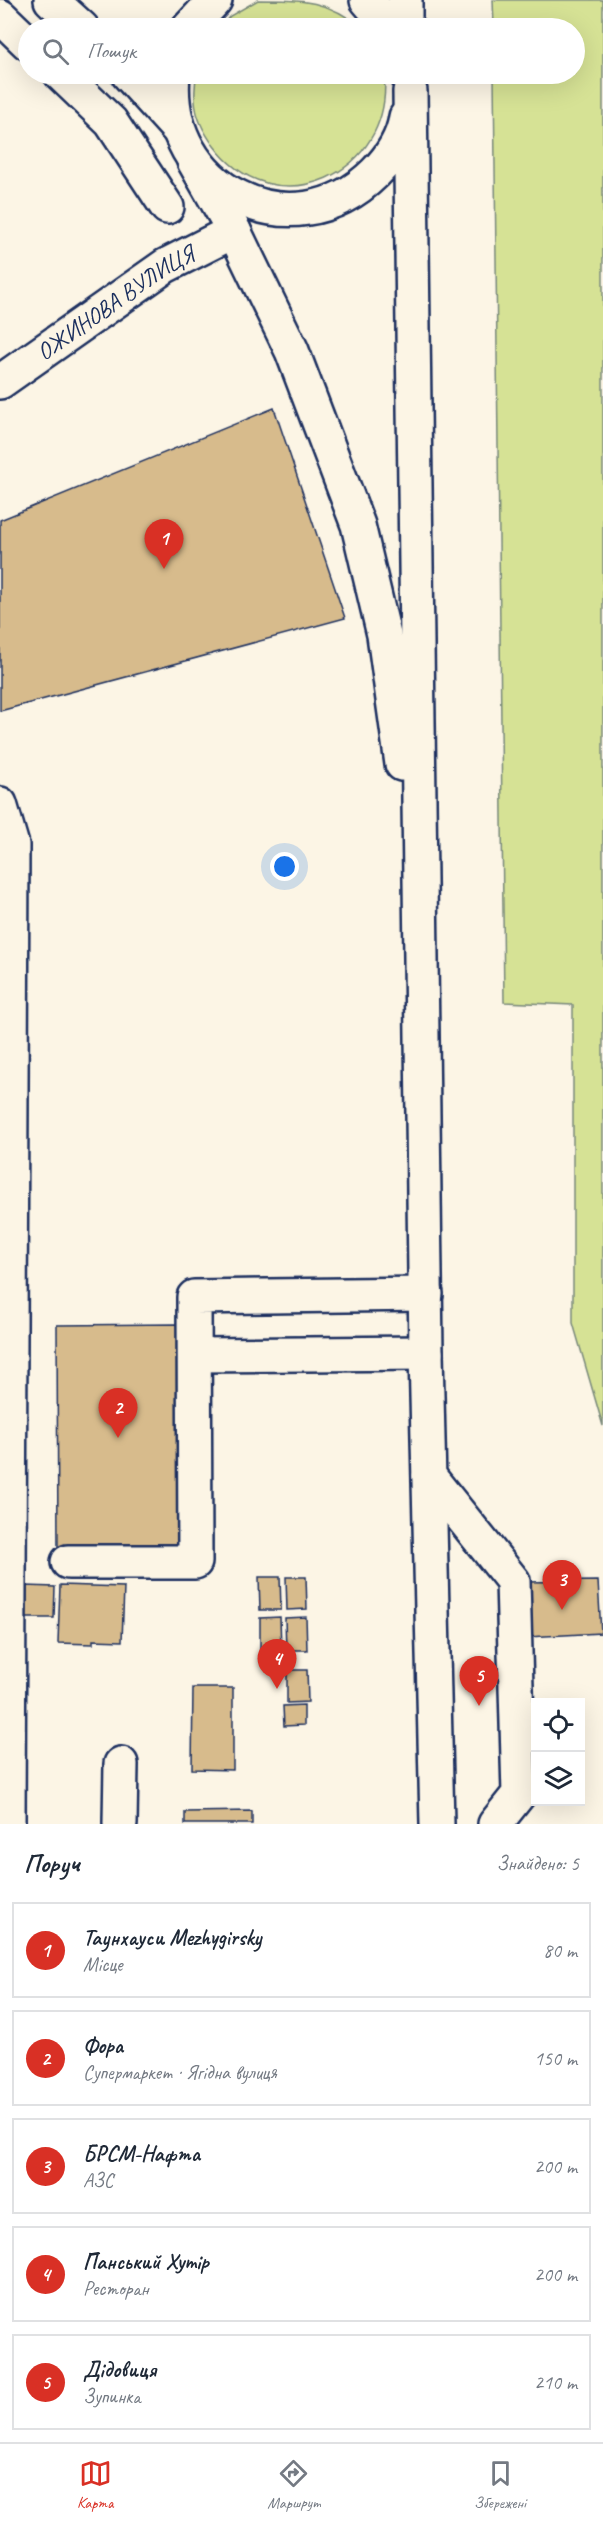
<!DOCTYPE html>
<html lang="uk">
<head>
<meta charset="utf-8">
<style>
  body { margin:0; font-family:Caveat,sans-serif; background:#f6f6f7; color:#1f2937 }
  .controls { position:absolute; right:18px; bottom:18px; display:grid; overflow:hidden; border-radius:0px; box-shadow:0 6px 24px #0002 }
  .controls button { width:54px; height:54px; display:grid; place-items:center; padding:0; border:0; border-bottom:2px solid #e0e1e3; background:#fff; color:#1f2937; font:30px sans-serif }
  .you { position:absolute; left:285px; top:867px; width:21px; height:21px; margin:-15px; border:4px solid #fff; border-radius:50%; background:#1a73e8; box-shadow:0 0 0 9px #1a73e833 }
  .badge { display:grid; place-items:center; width:39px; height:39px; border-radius:50%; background:#d93025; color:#fff; font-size:20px; font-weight:700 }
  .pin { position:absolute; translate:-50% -50px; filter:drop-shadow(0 2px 3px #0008) }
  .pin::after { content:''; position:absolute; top:32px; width:21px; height:18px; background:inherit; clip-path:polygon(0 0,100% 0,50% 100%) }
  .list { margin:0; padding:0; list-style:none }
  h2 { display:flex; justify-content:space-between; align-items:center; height:78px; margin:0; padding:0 24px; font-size:26px }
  h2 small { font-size:20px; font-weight:400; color:#747a83 }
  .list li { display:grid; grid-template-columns:39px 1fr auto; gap:18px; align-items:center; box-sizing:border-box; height:96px; margin:0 12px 12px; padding:0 12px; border:2px solid #e0e1e3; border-radius:0px }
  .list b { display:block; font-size:22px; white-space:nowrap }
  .list p { margin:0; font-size:20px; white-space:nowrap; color:#747a83 }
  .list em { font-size:20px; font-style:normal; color:#747a83 }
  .icon { flex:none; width:33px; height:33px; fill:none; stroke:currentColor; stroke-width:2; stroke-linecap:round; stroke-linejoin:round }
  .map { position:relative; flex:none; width:603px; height:1824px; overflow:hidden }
  .search { position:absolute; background:#fff; box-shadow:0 6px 24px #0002; left:18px; right:18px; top:18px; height:66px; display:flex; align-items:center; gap:15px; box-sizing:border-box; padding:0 21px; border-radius:33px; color:#747a83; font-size:22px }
  .sheet { height:618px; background:#fff }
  nav { display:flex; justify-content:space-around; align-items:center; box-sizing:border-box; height:84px; border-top:2px solid #e0e1e3; background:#fff; font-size:16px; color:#747a83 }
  nav a { display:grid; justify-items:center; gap:3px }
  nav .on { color:#d93025 }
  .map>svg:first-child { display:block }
  .green { fill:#d6e295; stroke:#78887a; stroke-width:1.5 }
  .building { fill:#d7bb8c; stroke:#1b2f5e; stroke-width:1.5 }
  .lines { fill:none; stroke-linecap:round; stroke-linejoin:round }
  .minor-casing { stroke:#1b2f5e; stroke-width:38 }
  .major-casing { stroke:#1b2f5e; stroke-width:38 }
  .minor { stroke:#fcf5e5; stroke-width:33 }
  .major { stroke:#fcf5e5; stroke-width:33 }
  .labels { text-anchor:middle; stroke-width:6; stroke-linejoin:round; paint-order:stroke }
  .street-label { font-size:24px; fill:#1b2f5e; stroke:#fcf5e5 }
</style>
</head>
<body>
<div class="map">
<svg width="603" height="1824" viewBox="0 0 603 1824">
  <rect width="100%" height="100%" fill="#fcf5e5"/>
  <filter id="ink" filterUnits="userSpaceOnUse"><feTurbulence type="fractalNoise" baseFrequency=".0167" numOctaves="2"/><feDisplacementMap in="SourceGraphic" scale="12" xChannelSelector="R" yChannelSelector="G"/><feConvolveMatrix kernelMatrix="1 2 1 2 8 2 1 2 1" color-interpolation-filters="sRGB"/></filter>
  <g filter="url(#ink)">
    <g class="green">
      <path d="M258 0C304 0 328 0 362 28H219L230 16Z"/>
      <polygon points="493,0 603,0 603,1426 573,1323 573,1005 504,1002 494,74 574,74 574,28 494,28"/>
      <path d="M196 74H384C395 174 275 228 214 146 205 134 196 117 195 101 194 92 196 82 196 74Z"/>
    </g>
    <g class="building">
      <polygon points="274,408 345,618 0,711 0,520"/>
      <polygon points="179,1324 180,1550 58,1551 57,1325"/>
      <polygon points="259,1577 280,1577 281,1610 260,1610"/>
      <polygon points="286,1577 306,1577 307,1609 287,1610"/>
      <polygon points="598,1581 601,1633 527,1637 524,1582"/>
      <polygon points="60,1585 124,1587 122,1641 93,1640 93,1644 58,1643"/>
      <polygon points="25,1586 55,1587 54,1618 24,1618"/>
      <polygon points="280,1617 281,1650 260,1650 260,1618"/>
      <polygon points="306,1617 307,1650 286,1650 285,1618"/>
      <polygon points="287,1670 307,1670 308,1702 287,1703"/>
      <polygon points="193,1688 233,1688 233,1770 192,1769"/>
      <polygon points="304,1705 304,1725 284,1726 283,1706"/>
      <polygon points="252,1811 252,1824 185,1824 185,1812"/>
    </g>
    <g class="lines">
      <g class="minor-casing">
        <g id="minor">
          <polyline points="0,16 28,43"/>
          <polyline points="61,74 111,122 167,207"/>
          <path id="s1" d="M0 382 165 266 234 231"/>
          <polyline points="0,804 12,845 8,1824"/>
          <polyline points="195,1355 426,1353"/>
          <polyline points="429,1476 513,1581 519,1794 495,1824"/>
          <polyline points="68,1562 195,1562 194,1297 426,1294"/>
          <polyline points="120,1824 121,1764"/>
        </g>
      </g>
      <g class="major-casing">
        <g id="major">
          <polyline points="51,0 82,28"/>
          <polyline points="367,0 391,28"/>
          <polyline points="189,28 215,0"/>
          <polyline points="405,28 405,0"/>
          <polyline points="128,74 177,128"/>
          <path d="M173 74C162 189 292 255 375 173 390 158 403 138 406 117"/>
          <polyline points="410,91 426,1353 437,1824"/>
          <polyline points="194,161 234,231 292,351 358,525 384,635 402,764"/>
        </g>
      </g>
      <use href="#minor" class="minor"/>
      <use href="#major" class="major"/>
    </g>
  </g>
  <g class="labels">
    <g class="street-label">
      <text dy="8" stroke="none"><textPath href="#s1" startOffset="140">ОЖИНОВА ВУЛИЦЯ</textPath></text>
    </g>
  </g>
</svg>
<div class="controls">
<button><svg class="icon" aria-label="locate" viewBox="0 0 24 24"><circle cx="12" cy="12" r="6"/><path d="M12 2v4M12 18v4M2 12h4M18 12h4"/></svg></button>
<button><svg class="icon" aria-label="layers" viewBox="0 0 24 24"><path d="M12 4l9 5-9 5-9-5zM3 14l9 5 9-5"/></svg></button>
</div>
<div class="you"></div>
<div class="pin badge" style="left:164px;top:569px">1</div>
<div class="pin badge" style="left:118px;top:1438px">2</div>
<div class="pin badge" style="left:562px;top:1610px">3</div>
<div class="pin badge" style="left:277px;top:1689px">4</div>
<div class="pin badge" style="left:479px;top:1706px">5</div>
<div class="search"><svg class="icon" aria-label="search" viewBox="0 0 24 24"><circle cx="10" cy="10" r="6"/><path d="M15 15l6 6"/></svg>Пошук</div>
</div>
<section class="sheet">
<h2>Поруч<small>Знайдено: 5</small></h2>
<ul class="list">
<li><span class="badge">1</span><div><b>Таунхауси Mezhygirsky</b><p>Місце</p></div><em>80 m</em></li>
<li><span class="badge">2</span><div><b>Фора</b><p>Супермаркет · Ягідна вулиця</p></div><em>150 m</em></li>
<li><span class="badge">3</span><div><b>БРСМ-Нафта</b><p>АЗС</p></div><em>200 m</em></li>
<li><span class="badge">4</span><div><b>Панський Хутір</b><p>Ресторан</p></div><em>200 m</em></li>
<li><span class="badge">5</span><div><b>Дідовиця</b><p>Зупинка</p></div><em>210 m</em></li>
</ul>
</section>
<nav>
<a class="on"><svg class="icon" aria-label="map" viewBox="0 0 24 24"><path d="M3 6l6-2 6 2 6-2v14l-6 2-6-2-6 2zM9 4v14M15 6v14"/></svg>Карта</a>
<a><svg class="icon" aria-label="directions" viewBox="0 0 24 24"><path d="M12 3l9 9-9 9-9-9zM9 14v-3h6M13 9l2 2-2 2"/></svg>Маршрут</a>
<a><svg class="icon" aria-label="saved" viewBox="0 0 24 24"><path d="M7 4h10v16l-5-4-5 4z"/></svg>Збережені</a>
</nav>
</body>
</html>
